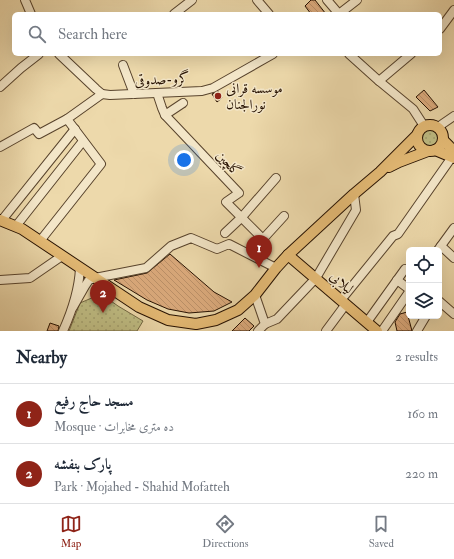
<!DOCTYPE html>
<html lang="en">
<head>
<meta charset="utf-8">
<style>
  body { margin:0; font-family:"IM FELL Double Pica",Amiri,serif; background:#f2f2f3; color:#1f2937 }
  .controls { position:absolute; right:12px; bottom:12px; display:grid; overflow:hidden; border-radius:6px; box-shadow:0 4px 16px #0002 }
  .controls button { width:36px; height:36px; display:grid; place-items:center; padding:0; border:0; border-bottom:1px solid #e0e1e3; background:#fff; color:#1f2937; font:20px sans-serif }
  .you { position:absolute; left:184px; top:160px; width:14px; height:14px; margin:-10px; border:3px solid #fff; border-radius:50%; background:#1a73e8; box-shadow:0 0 0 6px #1a73e833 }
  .badge { display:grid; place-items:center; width:26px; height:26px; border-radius:50%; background:#8f2418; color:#fff; font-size:13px; font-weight:700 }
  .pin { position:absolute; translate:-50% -33px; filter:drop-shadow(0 1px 2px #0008) }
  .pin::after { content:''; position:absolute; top:21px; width:14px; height:12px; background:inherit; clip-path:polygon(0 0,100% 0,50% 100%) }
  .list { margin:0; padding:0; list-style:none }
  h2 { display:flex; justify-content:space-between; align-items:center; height:52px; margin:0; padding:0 16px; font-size:17px }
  h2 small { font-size:13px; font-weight:400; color:#747a83 }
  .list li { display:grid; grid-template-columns:26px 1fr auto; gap:12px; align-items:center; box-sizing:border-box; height:60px; padding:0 16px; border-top:1px solid #e0e1e3 }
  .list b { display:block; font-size:15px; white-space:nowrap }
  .list p { margin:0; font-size:13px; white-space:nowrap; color:#747a83 }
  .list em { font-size:13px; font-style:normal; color:#747a83 }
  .icon { flex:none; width:22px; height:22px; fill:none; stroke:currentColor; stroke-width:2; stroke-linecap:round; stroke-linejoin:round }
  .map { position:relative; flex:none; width:454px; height:331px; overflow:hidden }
  .search { position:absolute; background:#fff; box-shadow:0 4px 16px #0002; left:12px; right:12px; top:12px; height:44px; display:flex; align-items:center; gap:10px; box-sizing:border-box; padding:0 14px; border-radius:6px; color:#747a83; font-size:15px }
  .sheet { height:172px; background:#fff }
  nav { display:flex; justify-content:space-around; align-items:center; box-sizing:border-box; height:56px; border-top:1px solid #e0e1e3; background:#fff; font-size:11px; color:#747a83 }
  nav a { display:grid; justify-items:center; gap:2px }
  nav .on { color:#8f2418 }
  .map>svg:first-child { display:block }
  .grass { fill:url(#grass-dots); stroke:#726742 }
  .building { fill:url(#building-back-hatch); stroke:#261101 }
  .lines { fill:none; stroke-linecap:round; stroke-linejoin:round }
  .minor-casing { stroke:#58432c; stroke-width:10 }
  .major-casing { stroke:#261101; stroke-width:12 }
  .minor { stroke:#f3e6c8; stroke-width:8 }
  .major { stroke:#e6bc76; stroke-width:10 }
  .poi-dot { fill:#8f2418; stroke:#f3e6c8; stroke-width:1.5 }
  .labels { text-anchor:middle; stroke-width:3; stroke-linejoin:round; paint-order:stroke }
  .street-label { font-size:14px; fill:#261101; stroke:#f3e6c8 }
  .poi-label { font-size:14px; fill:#261101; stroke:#f3e6c8; text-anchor:start }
</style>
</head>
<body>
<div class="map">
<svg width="454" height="331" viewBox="0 0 454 331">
  <defs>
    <pattern id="grass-dots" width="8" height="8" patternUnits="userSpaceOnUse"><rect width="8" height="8" fill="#bfbd84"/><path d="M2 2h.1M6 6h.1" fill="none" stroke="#a4a170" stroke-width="1.8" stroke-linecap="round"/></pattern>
    <pattern id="building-back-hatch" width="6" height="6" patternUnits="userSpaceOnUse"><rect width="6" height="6" fill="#dbaa7c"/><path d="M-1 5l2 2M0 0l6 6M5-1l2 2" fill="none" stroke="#bc9169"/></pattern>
  </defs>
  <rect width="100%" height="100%" fill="#edd9ab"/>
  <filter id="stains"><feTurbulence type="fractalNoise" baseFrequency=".005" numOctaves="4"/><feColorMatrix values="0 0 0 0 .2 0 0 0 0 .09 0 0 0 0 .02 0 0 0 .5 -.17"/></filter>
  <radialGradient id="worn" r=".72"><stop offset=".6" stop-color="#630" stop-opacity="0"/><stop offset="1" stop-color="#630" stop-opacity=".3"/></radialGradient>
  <g class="grass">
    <circle cx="430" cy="138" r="9"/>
    <polygon points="101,294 118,306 143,321 137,331 69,331 80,303"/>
  </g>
  <g class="building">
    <polygon points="311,0 315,0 326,14 311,14 305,6"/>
    <polygon points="424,90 438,107 430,111 416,97"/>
    <polygon points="218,91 222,98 217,102 212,94"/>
    <polygon points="170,254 214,292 232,302 214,311 189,313 168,309 147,300 114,280 147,273"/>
    <polygon points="407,312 412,331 397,331 395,322 400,314"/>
    <polygon points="245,318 254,326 249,331 232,331"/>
    <polygon points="50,323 59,326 58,331 47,331"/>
  </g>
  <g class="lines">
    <g class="minor-casing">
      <g id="minor">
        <polyline points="25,0 31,14"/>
        <polyline points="257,0 269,14"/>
        <polyline points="327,0 339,14"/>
        <polyline points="174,14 192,0"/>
        <polyline points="339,14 357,0"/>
        <polyline points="440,29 454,10"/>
        <polyline points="59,54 96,89 102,94 110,95 202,91 213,88 273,54"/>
        <polyline points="349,54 379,81 413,109 424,126"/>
        <polyline points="123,65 134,94"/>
        <polyline points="379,81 411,54"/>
        <polyline points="0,87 21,68 39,54"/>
        <polyline points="157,93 162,108 165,115 239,193 226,202 263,239 284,216"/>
        <polyline points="165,115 183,103"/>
        <polyline points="438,127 454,116"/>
        <polyline points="0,147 34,128 39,134 67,119"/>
        <polyline points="2,220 75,129"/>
        <polyline points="16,226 83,141"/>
        <polyline points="225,233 242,217 276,178"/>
        <polyline points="40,241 101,164 67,119 102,94"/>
        <polyline points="441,246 454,258"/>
        <polyline points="438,250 454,228"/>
        <polyline points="0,280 30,278 62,256"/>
        <polyline points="397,280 409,289"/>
        <polyline points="255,295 265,324 258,331"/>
        <polyline points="341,300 393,236 398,234 452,157"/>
        <polyline points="439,301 454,314"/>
        <polyline points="73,307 85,286 89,280 95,278 146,268 171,246 191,238 217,249 229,244 276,268"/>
        <polyline points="367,322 405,269"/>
        <polyline points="265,324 277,319 316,278 356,210 354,194"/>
        <path d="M63 331C72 311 79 290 80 268"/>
        <polyline points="326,331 346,304"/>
        <polyline points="382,331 409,292"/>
        <polyline points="417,331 426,316"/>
      </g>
    </g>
    <g class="major-casing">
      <g id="major">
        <circle cx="430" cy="138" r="13"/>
        <polyline points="443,140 454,151"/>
        <polyline points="435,150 454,158"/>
        <polyline points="389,167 399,162 428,151"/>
        <polyline points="0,220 22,229 139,307 168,320 196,324 216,320 238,310 255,295 276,268 288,255 354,194 380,172 417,135"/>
        <polyline points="288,255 377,331"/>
      </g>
    </g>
    <use href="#minor" class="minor"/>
    <use href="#major" class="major"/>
  </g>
  <circle class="poi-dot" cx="218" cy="96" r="4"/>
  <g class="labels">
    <g class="street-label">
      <text transform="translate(162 79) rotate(-3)" y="5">گرو-صدوقی</text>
      <text transform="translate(229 163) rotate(47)" y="5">گلچین</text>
      <text transform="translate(342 282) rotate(41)" y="5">لیلابی</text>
    </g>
    <g class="poi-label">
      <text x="226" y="93">موسسه قرانی<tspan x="226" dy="16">نورالجنان</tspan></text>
    </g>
  </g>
  <rect width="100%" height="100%" filter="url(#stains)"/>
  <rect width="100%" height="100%" fill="url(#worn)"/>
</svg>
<div class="controls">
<button><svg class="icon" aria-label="locate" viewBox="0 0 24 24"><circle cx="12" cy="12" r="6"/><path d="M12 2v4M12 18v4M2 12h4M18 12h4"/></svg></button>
<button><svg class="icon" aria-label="layers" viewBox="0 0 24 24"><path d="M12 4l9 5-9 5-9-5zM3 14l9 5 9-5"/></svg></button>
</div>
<div class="you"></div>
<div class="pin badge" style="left:259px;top:268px">1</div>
<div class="pin badge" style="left:103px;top:313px">2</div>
<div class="search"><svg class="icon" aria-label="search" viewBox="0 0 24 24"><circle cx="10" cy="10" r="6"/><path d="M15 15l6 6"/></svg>Search here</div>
</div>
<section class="sheet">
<h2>Nearby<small>2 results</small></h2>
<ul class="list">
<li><span class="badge">1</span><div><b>مسجد حاج رفیع</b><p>Mosque · ده متری مخابرات</p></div><em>160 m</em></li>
<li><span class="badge">2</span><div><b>پارک بنفشه</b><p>Park · Mojahed - Shahid Mofatteh</p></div><em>220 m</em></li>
</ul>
</section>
<nav>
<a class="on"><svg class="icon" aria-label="map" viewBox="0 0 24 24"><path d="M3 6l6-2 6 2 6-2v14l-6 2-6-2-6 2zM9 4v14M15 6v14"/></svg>Map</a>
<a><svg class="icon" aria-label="directions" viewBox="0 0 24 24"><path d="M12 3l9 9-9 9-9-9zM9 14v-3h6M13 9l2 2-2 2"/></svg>Directions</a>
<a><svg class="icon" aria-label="saved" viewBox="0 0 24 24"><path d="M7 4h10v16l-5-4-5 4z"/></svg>Saved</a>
</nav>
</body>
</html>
